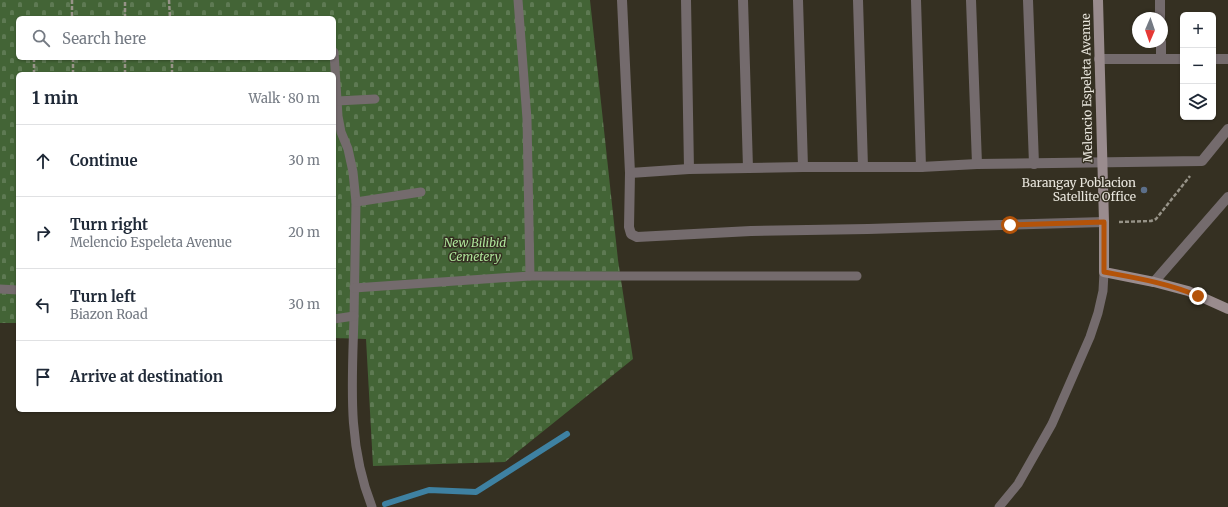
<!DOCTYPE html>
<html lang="en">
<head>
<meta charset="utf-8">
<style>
  body { margin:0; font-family:Merriweather,serif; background:#f6f6f7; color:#1f2937 }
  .controls { position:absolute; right:12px; top:12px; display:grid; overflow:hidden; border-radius:6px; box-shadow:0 1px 3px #0004 }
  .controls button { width:36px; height:36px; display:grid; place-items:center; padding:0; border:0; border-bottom:1px solid #e0e1e3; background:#fff; color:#1f2937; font:20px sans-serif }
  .compass { position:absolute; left:1132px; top:12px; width:36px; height:36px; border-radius:50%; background:#fff; box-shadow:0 1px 3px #0004; rotate:182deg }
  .stop { position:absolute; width:12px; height:12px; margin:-9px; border:3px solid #b45309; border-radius:50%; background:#fff }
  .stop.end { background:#b45309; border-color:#fff; box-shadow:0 1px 4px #0008 }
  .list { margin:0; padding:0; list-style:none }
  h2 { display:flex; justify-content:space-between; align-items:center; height:52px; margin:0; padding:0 16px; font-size:17px }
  h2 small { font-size:13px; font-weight:400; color:#747a83 }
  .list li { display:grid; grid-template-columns:26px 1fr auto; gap:12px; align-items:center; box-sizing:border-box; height:72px; padding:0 16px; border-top:1px solid #e0e1e3 }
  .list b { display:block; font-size:15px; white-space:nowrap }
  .list p { margin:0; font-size:13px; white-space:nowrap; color:#747a83 }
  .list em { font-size:13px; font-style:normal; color:#747a83 }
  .icon { flex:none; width:22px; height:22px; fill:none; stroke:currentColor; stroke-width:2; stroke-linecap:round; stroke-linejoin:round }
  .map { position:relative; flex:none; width:1228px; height:507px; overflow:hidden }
  .search { position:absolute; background:#fff; box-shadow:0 1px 3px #0004; left:16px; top:16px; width:320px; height:44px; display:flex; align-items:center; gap:10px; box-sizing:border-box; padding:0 14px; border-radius:6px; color:#747a83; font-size:15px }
  .panel { position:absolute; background:#fff; box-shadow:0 1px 3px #0004; left:16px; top:72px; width:320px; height:340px; border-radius:6px }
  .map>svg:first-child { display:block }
  .cemetery { fill:url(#cemetery-stones); fill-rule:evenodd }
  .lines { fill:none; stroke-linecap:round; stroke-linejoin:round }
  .stream { stroke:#3e81a2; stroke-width:6 }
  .path { stroke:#979388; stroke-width:2.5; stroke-dasharray:4 2; stroke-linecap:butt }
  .lane { stroke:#746b6d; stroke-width:9 }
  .street { stroke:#746b6d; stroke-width:10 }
  .secondary { stroke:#9a8c8e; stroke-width:10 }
  .route { stroke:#b45309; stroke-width:5 }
  .service-dot { fill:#5c6f8a; stroke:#353022; stroke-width:1.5 }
  .labels { text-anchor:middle; stroke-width:3; stroke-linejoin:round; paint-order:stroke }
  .street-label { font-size:12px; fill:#e9e6dd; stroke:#353022 }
  .poi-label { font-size:12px; fill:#e9e6dd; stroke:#353022; text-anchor:end }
  .park-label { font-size:12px; font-style:italic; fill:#aee49a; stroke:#353022 }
</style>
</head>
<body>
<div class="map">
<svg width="1228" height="507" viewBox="0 0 1228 507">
  <defs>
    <pattern id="cemetery-stones" width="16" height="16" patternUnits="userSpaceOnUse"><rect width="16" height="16" fill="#436436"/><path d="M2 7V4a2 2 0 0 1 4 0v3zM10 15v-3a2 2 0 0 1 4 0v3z" fill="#5e7a53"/></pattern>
  </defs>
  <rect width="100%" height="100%" fill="#353022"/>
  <path class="cemetery" d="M0 0H590L618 260 633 359 505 462 373 466 366 339 334 338V74H18V323H0ZM18 18H334V58H18Z"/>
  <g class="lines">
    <polyline class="stream" points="385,504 429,490 476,492 567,434"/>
    <g class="path">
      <polyline points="72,0 72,18"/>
      <polyline points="169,0 170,18"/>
      <polyline points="125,18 125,0"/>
      <polyline points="73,58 73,74"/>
      <polyline points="172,58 172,74"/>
      <polyline points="34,74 34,58"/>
      <polyline points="125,74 125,58"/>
      <polyline points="1119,222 1151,221 1156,219 1190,176"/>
    </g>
    <g class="lane">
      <polyline points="518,0 527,119 530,276"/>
      <path d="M334 52 338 116 341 132 348 149 353 172 356 202C355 241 355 279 354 318 352 384 347 444 372 507"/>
      <polyline points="337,101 375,99"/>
      <polyline points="356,202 421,192"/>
      <polyline points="354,288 530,276 857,276"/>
      <polyline points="0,289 18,290"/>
      <polyline points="334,319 354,316"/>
      <polyline points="999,507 1018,484 1052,424 1090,337 1098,313 1103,291 1104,272"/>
    </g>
    <g class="street">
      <polyline points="622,0 630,173 629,227 631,234 637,237 751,231 868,229 1104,222"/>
      <polyline points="686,0 689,169"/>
      <polyline points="743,0 748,168"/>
      <polyline points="798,0 803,167"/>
      <polyline points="858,0 863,167"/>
      <polyline points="916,0 921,167"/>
      <polyline points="971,0 977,164"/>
      <polyline points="1028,0 1034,164"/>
      <polyline points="1160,0 1160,18"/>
      <polyline points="1161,42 1161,59"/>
      <polyline points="1099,59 1183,59"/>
      <polyline points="1213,59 1228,59"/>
      <polyline points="630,173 689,169 803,167 921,167 977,164 1202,161 1228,129"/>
      <polyline points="1154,282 1228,197"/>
    </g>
    <polyline class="secondary" points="1098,0 1104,222 1104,272 1154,282 1188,291 1228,309"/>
  </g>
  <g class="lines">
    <path class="route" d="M1010 225 1104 222V272C1136 278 1168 283 1198 296"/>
  </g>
  <circle class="service-dot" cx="1144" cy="190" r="4"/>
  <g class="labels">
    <g class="street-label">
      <text transform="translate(1087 88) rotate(-91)" y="4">Melencio Espeleta Avenue</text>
    </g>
    <g class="poi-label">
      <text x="1136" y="187">Barangay Poblacion<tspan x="1136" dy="14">Satellite Office</tspan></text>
    </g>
    <g class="park-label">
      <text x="475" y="247">New Bilibid<tspan x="475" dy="14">Cemetery</tspan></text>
    </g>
  </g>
</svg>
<div class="controls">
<button>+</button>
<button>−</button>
<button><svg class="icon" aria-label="layers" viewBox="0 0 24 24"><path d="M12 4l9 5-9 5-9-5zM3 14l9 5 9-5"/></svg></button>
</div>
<svg class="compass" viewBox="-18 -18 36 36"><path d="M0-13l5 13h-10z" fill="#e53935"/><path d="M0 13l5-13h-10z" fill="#747a83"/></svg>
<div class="stop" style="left:1010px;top:225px"></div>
<div class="stop end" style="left:1198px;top:296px"></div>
<div class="search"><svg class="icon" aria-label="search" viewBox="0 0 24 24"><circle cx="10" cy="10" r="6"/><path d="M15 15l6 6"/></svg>Search here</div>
<section class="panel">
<h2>1 min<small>Walk · 80 m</small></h2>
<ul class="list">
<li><svg class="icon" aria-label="ahead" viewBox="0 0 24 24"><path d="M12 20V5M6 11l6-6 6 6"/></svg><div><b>Continue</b></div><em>30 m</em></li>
<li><svg class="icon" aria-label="right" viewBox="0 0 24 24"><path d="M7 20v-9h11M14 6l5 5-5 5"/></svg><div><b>Turn right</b><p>Melencio Espeleta Avenue</p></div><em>20 m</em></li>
<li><svg class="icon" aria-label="left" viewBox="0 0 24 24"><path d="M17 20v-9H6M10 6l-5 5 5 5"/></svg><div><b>Turn left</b><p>Biazon Road</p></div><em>30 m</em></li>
<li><svg class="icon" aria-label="arrive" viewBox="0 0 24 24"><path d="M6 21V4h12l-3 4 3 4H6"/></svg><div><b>Arrive at destination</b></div></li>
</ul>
</section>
</div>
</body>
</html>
